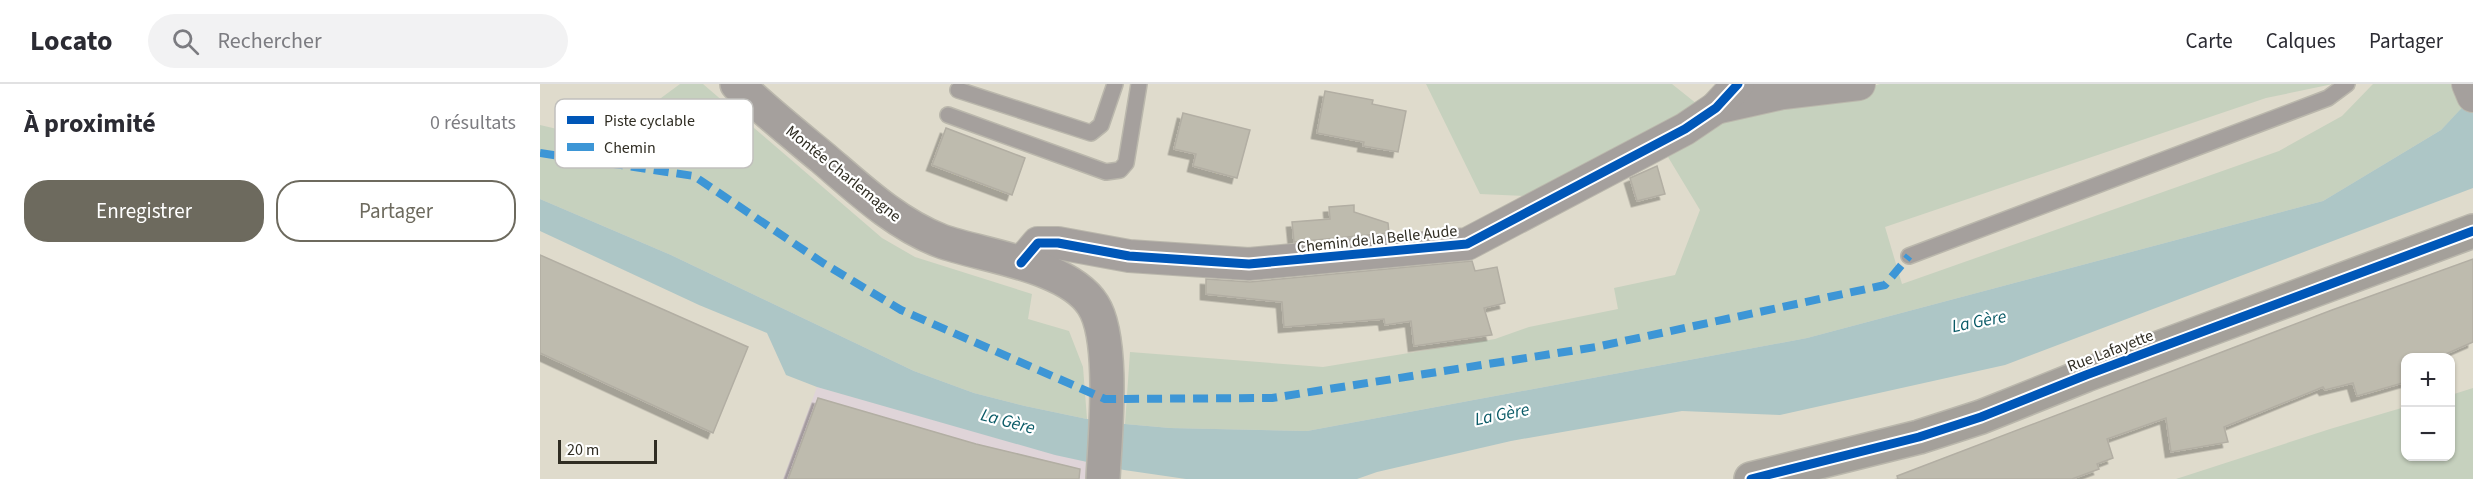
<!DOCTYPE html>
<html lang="fr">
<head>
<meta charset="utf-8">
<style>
  body { margin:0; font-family:"Source Sans 3",sans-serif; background:#f2f2f3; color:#2b2b33 }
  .controls { position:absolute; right:18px; bottom:18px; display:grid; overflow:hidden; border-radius:12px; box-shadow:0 2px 4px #0004 }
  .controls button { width:54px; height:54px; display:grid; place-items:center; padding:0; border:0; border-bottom:2px solid #e1e1e2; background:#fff; color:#2b2b33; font:30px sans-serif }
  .scale { position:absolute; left:18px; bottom:15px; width:99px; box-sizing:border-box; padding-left:6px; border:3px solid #302d23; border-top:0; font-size:16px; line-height:21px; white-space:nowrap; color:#302d23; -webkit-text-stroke:4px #fff; paint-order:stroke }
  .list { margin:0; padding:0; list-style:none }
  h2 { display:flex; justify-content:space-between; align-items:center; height:78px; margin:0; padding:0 24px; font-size:26px }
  h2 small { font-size:20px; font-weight:400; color:#7c7c81 }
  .actions { display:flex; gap:12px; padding:18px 24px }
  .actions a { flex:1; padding:14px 0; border:2px solid #6d6a5e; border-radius:24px; text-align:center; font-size:21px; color:#6d6a5e }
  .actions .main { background:#6d6a5e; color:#fff }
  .icon { flex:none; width:33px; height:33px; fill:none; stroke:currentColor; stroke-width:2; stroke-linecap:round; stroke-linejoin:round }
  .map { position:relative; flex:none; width:1933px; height:395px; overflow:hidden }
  header { display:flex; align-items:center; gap:36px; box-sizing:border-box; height:84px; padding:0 30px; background:#fff; border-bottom:2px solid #e1e1e2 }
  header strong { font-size:28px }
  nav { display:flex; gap:33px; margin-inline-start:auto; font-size:21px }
  .search { width:420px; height:54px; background:#f2f2f3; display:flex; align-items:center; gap:15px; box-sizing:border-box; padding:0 21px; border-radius:33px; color:#7c7c81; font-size:22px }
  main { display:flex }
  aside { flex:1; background:#fff }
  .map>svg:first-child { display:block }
  .industrial { fill:#dfd4d8 }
  .green { fill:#c6d1be }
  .water { fill:#adc6c6 }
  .building { fill:#bebbae; stroke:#b2aea3; stroke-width:1.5; filter:url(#shadow) }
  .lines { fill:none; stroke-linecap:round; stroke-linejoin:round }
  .service-casing { stroke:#bab7ac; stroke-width:18 }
  .minor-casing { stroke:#bab7ac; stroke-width:34 }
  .tertiary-casing { stroke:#bab7ac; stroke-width:36 }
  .secondary-casing { stroke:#bab7ac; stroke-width:36 }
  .service { stroke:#a5a09d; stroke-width:15 }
  .minor { stroke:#a5a09d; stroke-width:32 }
  .tertiary { stroke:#a5a09d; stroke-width:33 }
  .secondary { stroke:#a4a09a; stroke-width:33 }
  .quiet { stroke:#3d96d6; stroke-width:8; stroke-dasharray:15 8; stroke-linecap:butt }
  .cycleway-casing { stroke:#fff; stroke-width:13 }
  .cycleway { stroke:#0057b8; stroke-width:9 }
  .labels { text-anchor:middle; stroke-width:4.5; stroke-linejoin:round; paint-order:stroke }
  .street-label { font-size:16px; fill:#302d23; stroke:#fff }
  .water-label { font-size:18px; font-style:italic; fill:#095a66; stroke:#fff }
  .key { fill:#fff; stroke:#c1c0bd; stroke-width:1.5 }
  .key-label { font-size:16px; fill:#302d23 }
</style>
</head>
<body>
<header>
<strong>Locato</strong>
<div class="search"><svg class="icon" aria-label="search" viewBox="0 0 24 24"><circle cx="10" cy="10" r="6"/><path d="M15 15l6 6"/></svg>Rechercher</div>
<nav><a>Carte</a><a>Calques</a><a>Partager</a></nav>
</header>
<main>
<aside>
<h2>À proximité<small>0 résultats</small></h2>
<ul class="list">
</ul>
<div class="actions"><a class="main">Enregistrer</a><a>Partager</a></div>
</aside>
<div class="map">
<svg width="1933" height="395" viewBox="0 0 1933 395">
  <defs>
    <filter id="shadow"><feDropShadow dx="-5.5" dy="5.5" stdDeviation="0" flood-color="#0004"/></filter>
  </defs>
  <rect width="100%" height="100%" fill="#dfdbcc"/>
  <polygon class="industrial" points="277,303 550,379 549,395 243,395"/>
  <g class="green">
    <polygon points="140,0 163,0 342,154 375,173 492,210 488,235 529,247 543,283 547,335 485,322 434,309 374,287 131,171 0,115 0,41 64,56"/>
    <polygon points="886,0 1132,0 1157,20 1143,32 985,112 940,110"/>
    <polygon points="1340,0 1793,0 1726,14 1345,143 1362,200 1739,67 1802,32 1833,0 1912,0 1923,23 1901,46 1783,117 1267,254 767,347 630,344 585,340 590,268 783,283 955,255 989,243 1078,225 1074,204 1135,191 1160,126 1128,73 1175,35 1262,22"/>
    <polygon points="1933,304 1933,395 1636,395 1790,345 1865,323 1866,372 1910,372 1911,311"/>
  </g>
  <polygon class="water" points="1933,12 1933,104 1465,281 1240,331 1142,327 971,357 837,388 817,395 646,395 584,386 515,371 277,303 246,291 227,249 159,221 0,147 0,115 131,171 374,287 434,309 485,322 547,335 585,340 630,344 767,347 1267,254 1783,117 1901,46"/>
  <g class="building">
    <polygon points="785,7 833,16 832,20 866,27 858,68 823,62 824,58 777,49"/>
    <polygon points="643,29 710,46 697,94 653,82 656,70 634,65"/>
    <polygon points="406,44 485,74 472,111 392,81"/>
    <polygon points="1117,82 1125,110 1097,117 1090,94"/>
    <polygon points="814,121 814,128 848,139 849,149 754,158 752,138 790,135 789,123"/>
    <polygon points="0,171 208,263 173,349 0,269"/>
    <polygon points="1933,175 1933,258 1899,273 1866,273 1866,298 1817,312 1813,299 1785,306 1783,303 1684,343 1688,358 1631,368 1626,334 1567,355 1573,374 1557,380 1559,385 1532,395 1358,395 1357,392 1792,226"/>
    <polygon points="932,177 935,187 957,183 965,219 944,224 952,251 874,262 871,237 845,241 844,235 744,243 742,218 666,210 666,195 710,198"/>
    <polygon points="278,314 436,360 540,385 539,395 248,395"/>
  </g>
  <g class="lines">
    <g class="service-casing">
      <g id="service">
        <polyline points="418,6 551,49 561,41 575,0"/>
        <polyline points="408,31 566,88 580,86 586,79 599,0"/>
        <polyline points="1369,172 1788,14 1807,0"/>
      </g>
    </g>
    <g class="minor-casing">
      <g id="minor">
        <polyline points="1928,0 1933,12"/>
        <polyline points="1176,24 1243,9 1319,0"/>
        <polyline points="481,179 498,159 518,159 589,172 709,180 927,160 1145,45 1176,24 1198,0"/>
      </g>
    </g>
    <g class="tertiary-casing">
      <path id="tertiary" d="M197 0C224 26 254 50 283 74 318 104 356 140 401 157 443 172 528 181 553 221 575 255 565 352 563 395"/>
    </g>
    <g class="secondary-casing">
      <polyline id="secondary" points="1211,395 1379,353 1441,333 1546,291 1933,147"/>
    </g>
    <use href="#service" class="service"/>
    <use href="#minor" class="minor"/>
    <use href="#tertiary" class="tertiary"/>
    <use href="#secondary" class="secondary"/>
    <polyline class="quiet" points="0,69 154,92 283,179 361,226 565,315 732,314 1056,263 1345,201 1369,172"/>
    <g class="cycleway-casing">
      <g id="cycleway">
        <polyline points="481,179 498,159 518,159 589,172 709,180 927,160 1145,45 1176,24 1198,0"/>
        <polyline points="1211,395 1379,353 1441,333 1546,291 1933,147"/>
      </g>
    </g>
    <use href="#cycleway" class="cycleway"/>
  </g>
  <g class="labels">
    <g class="street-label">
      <text transform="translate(304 89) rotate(39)" y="6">Montée Charlemagne</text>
      <text transform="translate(837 154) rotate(-6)" y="6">Chemin de la Belle Aude</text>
      <text transform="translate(1570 266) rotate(-21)" y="6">Rue Lafayette</text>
    </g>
    <g class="water-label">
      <text transform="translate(1439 237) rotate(-11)" y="6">La Gère</text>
      <text transform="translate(962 330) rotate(-11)" y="6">La Gère</text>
      <text transform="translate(468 337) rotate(15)" y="6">La Gère</text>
    </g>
  </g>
  <rect x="15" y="15" width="198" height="69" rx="9" class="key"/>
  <rect x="27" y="32" width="27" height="8" fill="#0057b8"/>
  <rect x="27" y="59" width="27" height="8" fill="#3d96d6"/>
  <g class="key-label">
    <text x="64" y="42">Piste cyclable</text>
    <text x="64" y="69">Chemin</text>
  </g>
</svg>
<div class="controls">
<button>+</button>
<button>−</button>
</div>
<div class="scale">20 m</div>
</div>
</main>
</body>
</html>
